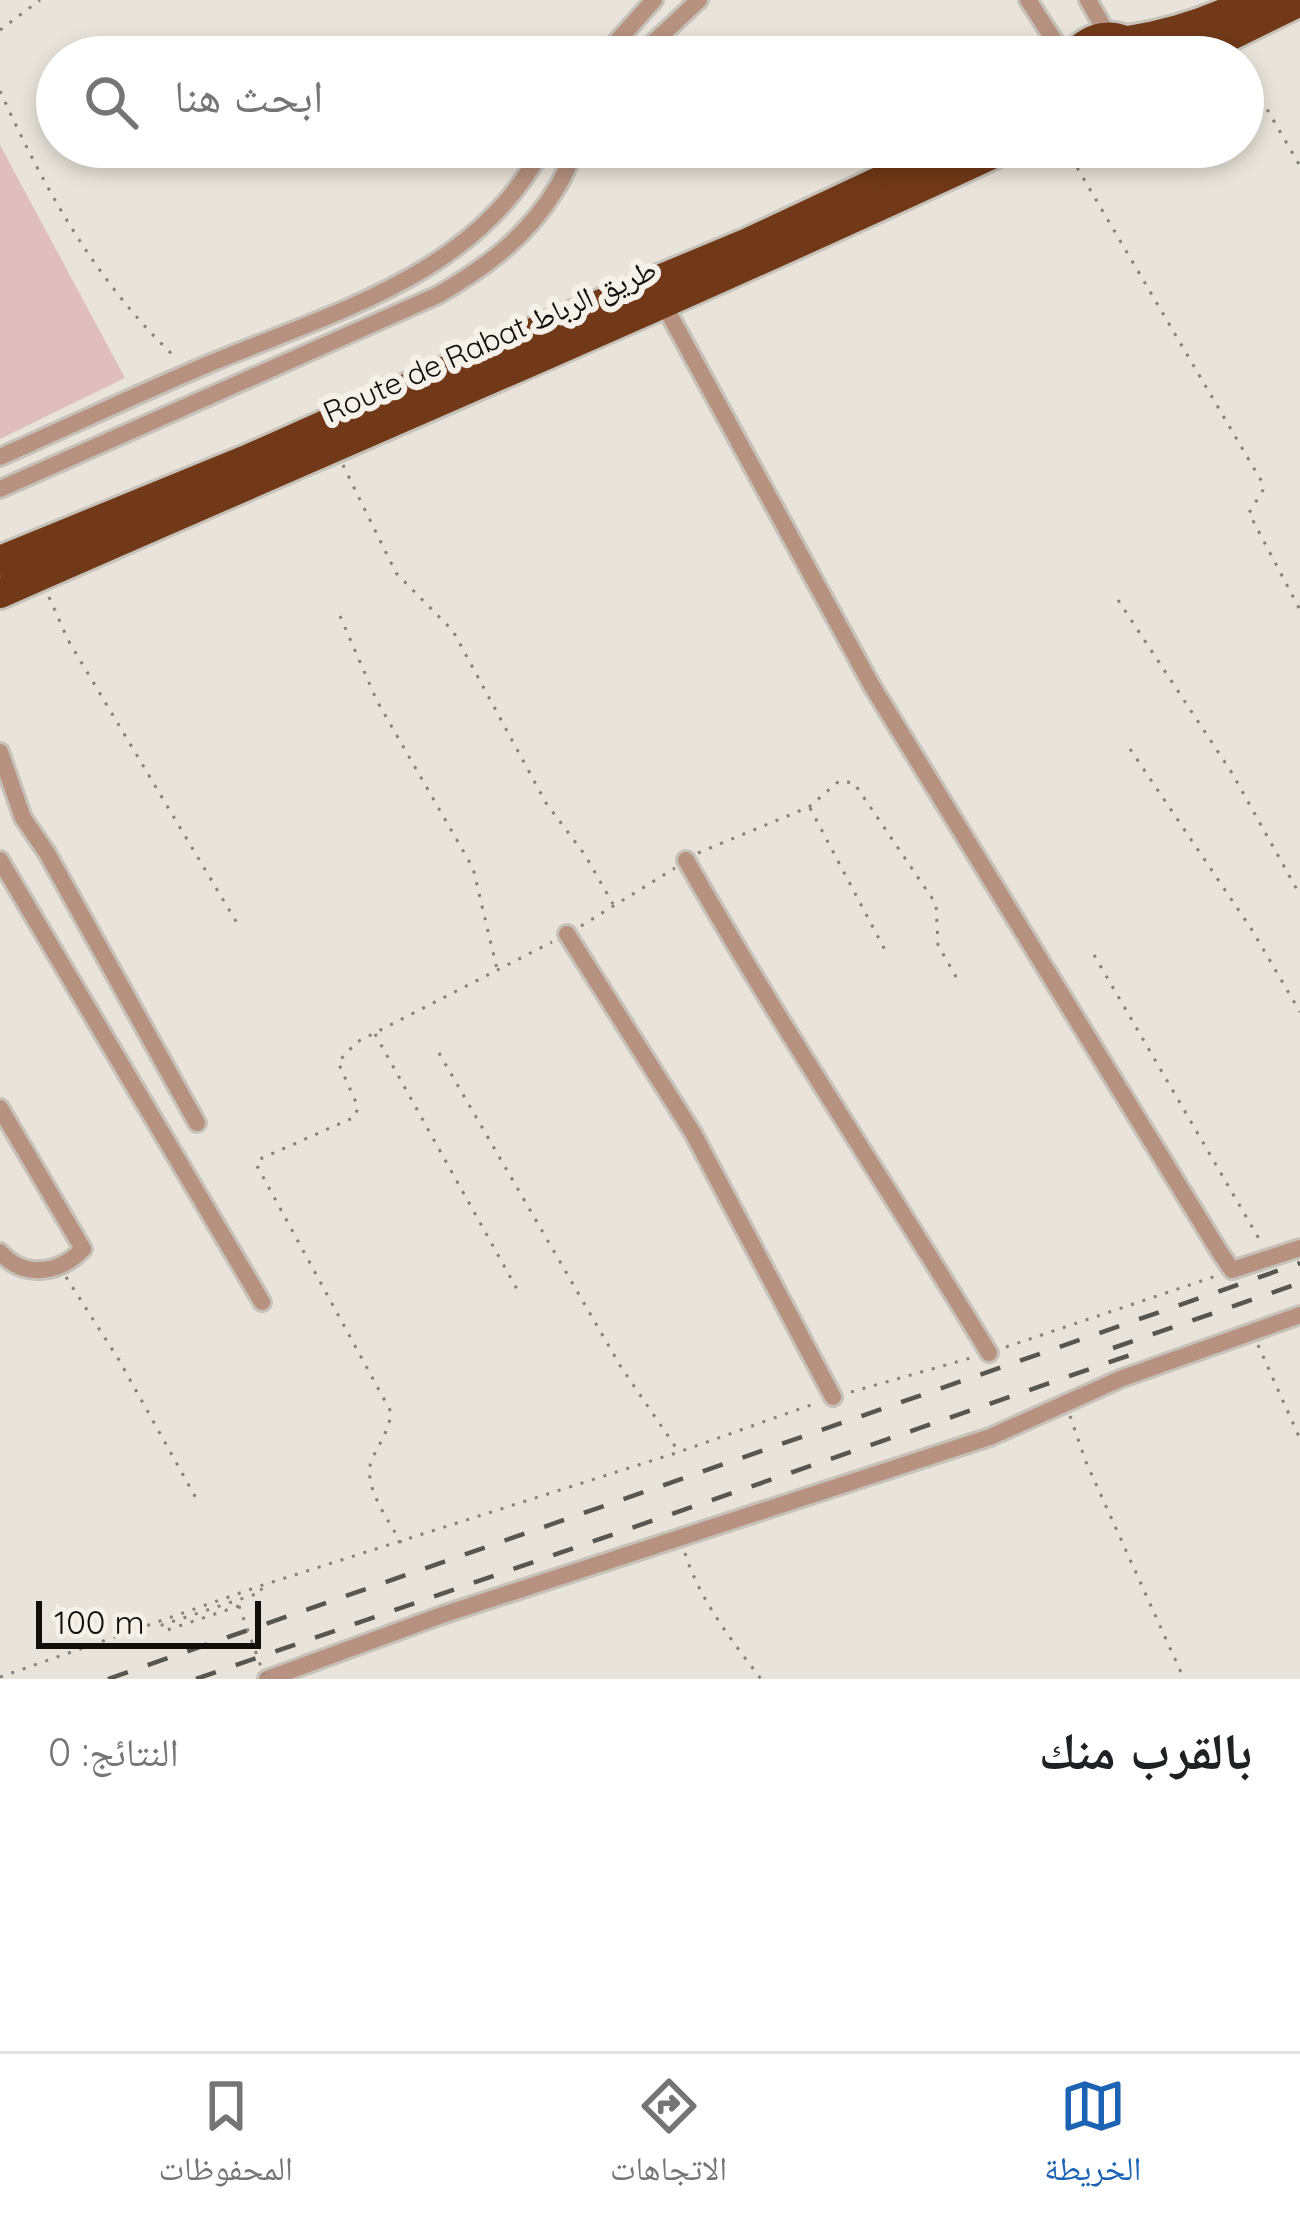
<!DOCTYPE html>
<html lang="ar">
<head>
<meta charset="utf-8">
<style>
  body { margin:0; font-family:Quicksand,"Noto Naskh Arabic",sans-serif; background:#f2f2f2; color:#202124; direction:rtl }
  .scale { position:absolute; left:36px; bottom:30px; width:225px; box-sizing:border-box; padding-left:12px; border:6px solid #100f0c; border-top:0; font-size:33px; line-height:42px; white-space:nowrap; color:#100f0c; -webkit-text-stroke:9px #f6f1e8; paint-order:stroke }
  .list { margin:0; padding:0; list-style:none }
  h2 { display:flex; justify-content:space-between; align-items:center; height:156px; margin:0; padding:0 48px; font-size:51px }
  h2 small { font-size:39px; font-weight:400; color:#757577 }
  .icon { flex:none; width:66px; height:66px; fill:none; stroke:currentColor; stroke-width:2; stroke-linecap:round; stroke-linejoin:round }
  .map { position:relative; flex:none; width:1300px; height:1679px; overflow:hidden; direction:ltr }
  .search { position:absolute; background:#fff; box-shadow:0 6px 18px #0003; left:36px; right:36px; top:36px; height:132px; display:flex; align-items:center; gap:30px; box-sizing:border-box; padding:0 42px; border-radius:66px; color:#757577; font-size:45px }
  .sheet { height:372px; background:#fff }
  nav { display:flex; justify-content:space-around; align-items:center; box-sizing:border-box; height:168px; border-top:3px solid #e0e0e0; background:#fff; font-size:33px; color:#757577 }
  nav a { display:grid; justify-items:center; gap:6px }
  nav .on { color:#1c63b3 }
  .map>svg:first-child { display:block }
  .green { fill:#e0bec0 }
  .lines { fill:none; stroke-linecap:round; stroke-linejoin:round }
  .street-casing { stroke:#c6c2ba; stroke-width:22 }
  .highway-casing { stroke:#c6c2ba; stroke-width:36 }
  .path { stroke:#85817b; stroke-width:3; stroke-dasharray:3 9; stroke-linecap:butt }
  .street { stroke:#b79280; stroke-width:16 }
  .highway { stroke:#713918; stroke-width:30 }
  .rail { stroke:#585651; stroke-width:4.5; stroke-dasharray:21 21; stroke-linecap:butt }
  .path-bridge { stroke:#85817b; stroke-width:3; stroke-dasharray:3 9; stroke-linecap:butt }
  .labels { text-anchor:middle; stroke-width:12; stroke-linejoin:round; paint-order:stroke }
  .street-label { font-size:30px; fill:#100f0c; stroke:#f6f1e8 }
</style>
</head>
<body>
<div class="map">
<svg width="1300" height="1679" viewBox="0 0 1300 1679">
  <rect width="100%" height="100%" fill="#e9e4db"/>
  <polygon class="green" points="0,145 125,378 0,439"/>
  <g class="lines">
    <g class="street-casing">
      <g id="street">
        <polyline points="1028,0 1065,57"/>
        <polyline points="1088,0 1109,37"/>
        <polyline points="603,57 654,0"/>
        <polyline points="638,57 699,0"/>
        <polyline points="663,303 872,686 1219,1251 1232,1270 1300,1248"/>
        <path d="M0 457C70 426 140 393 211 363 334 312 478 274 543 147"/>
        <path d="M0 489 438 295C486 267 527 237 556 189 565 176 569 161 577 147"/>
        <polyline points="0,752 23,818 47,853 197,1123"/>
        <polyline points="0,860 262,1302"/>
        <path d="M686 860C781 1028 889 1188 989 1353"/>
        <polyline points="567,934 693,1133 833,1397"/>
        <path d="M0 1108 83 1249C59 1274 24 1279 0 1252"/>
        <polyline points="267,1679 442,1615 990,1437 1120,1379 1300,1315"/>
      </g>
    </g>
    <g class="highway-casing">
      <g id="highway">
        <path d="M1128 41C1174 34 1213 21 1253 0"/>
        <path d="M1073 57C1093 32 1121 31 1143 55"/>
        <polyline points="1186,57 1300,1"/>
        <polyline points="0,561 247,460 525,336 748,243 953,147"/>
        <path d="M0 593C336 445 674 302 1007 147"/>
      </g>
    </g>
    <g class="path">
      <polyline points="0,30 40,0"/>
      <polyline points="1243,68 1300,166"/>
      <path d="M0 91C45 190 96 282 176 358"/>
      <polyline points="1065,147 1262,482 1263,490 1249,513 1300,610"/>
      <polyline points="343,465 396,573 453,631 546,803 585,855 613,904"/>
      <polyline points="49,597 68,640 240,928"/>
      <polyline points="1118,600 1232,773 1300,895"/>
      <polyline points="340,616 377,701 473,868 497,969"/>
      <polyline points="1130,749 1252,930 1300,1012"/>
      <polyline points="810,808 886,952"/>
      <polyline points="698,853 809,807 839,781 854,783 936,904 938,945 959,982"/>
      <polyline points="581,926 675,868"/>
      <polyline points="1094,955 1262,1244"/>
      <polyline points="375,1034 518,1291"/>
      <polyline points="439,1053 621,1367 679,1452"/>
      <polyline points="66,1277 119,1360 196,1498"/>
      <polyline points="1258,1345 1300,1439"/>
      <polyline points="1006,1347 1219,1275"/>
      <polyline points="851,1392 974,1357"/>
      <polyline points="1070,1416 1086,1462 1184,1679"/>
      <path d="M401 1543C389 1520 361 1485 372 1459 380 1442 389 1431 391 1412L256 1164 260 1159 355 1117 358 1107 338 1062 357 1042 552 942"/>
      <path d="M685 1553C699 1599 732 1641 761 1679"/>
      <polyline points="239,1606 164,1631 162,1625 262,1592 261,1588"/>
      <polyline points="0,1677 260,1586 679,1452 819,1402"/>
    </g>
    <use href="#street" class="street"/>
    <use href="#highway" class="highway"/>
    <g class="rail">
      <polyline points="1113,1348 1300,1283"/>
      <polyline points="108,1679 1300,1263"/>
      <polyline points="196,1679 1136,1353"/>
    </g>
    <polyline class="path-bridge" points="239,1606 264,1675"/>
  </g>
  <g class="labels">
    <g class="street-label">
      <text transform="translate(490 341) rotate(-24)" y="10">Route de Rabat طريق الرباط</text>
    </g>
  </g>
</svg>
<div class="scale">100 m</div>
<div class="search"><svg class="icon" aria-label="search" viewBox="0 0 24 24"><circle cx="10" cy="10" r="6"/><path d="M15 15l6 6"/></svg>ابحث هنا</div>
</div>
<section class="sheet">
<h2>بالقرب منك<small>النتائج: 0</small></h2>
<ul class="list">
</ul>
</section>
<nav>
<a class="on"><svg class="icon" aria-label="map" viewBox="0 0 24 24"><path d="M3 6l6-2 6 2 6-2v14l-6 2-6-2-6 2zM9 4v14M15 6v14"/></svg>الخريطة</a>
<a><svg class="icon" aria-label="directions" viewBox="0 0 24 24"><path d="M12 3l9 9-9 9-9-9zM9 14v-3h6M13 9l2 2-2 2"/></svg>الاتجاهات</a>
<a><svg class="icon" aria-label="saved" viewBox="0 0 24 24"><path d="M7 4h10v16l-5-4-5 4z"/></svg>المحفوظات</a>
</nav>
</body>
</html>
